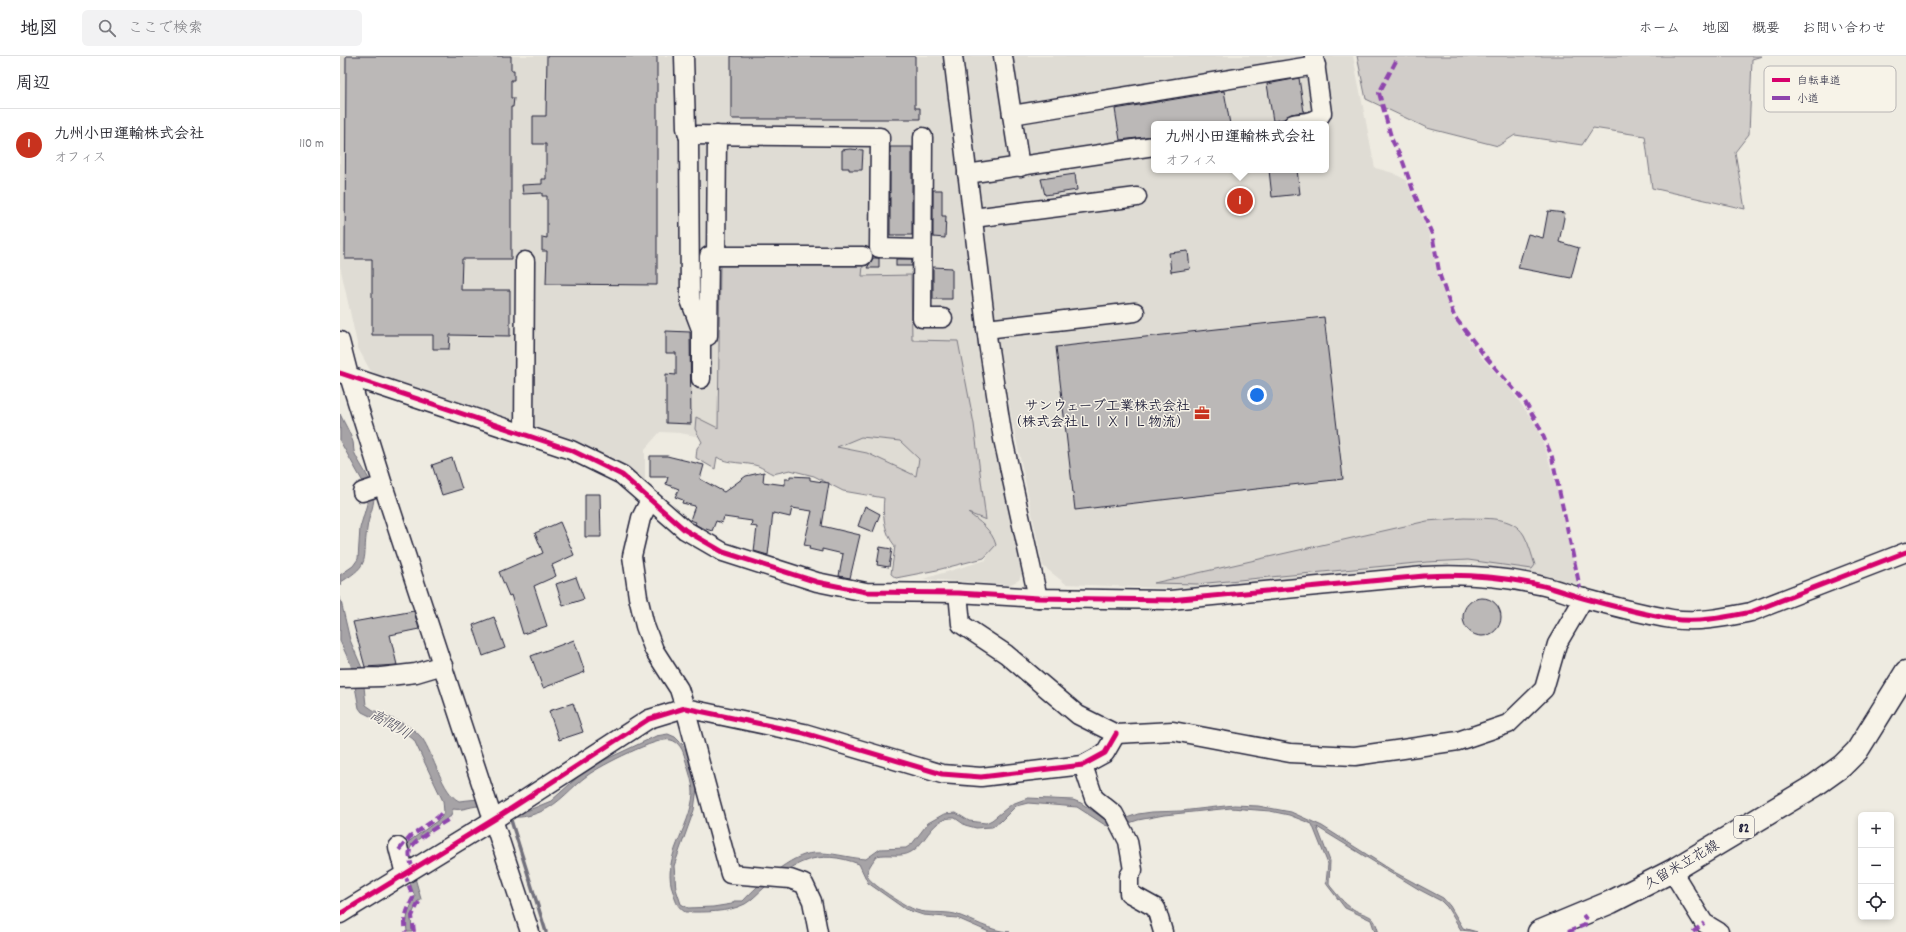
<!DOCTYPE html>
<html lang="ja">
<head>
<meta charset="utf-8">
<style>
  body { margin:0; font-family:Dekko,"Klee One",sans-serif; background:#f2f2f3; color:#2b2b33 }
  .controls { position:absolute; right:12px; bottom:12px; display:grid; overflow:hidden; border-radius:6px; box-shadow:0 2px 6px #0003 }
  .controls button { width:36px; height:36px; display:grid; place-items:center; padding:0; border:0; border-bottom:1px solid #e1e1e2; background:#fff; color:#2b2b33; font:20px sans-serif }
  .you { position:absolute; left:917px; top:339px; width:14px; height:14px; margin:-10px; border:3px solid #fff; border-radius:50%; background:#1a73e8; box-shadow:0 0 0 6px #1a73e833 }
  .badge { display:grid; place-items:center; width:26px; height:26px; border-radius:50%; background:#c8321e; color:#fff; font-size:13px; font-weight:700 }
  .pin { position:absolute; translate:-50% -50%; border:2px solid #fff; box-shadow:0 1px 4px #0006 }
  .popup { position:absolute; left:811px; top:65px; width:178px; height:52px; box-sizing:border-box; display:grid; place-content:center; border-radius:6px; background:#fff; filter:drop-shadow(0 1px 3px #0005); font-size:13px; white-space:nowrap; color:#7c7c81 }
  .popup b { font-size:15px; color:#2b2b33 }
  .popup::after { content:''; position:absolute; left:50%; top:100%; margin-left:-8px; border:8px solid transparent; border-top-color:#fff }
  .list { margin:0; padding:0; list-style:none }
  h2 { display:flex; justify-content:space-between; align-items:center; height:52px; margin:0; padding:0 16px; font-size:17px }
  h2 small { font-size:13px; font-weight:400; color:#7c7c81 }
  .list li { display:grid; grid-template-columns:26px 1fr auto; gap:12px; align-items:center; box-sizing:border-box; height:72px; padding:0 16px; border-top:1px solid #e1e1e2 }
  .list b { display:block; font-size:15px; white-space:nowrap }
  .list p { margin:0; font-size:13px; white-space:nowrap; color:#7c7c81 }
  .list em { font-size:13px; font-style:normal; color:#7c7c81 }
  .icon { flex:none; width:22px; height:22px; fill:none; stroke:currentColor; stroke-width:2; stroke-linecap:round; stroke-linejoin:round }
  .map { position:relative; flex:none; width:1566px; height:876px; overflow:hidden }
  header { display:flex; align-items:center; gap:24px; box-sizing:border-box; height:56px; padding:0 20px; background:#fff; border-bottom:1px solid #e1e1e2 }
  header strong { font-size:19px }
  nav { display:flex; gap:22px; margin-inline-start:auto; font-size:14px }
  .search { width:280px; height:36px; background:#f2f2f3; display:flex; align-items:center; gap:10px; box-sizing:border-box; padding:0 14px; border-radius:6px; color:#7c7c81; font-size:15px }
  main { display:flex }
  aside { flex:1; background:#fff }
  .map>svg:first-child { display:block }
  .built { fill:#dfdcd4; fill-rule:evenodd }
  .green { fill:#d1cdc9; stroke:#7a7882; fill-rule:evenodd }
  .water { fill:#a6a3a6; stroke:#716f7b }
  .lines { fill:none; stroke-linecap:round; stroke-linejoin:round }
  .stream { stroke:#716f7b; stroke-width:3.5 }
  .building { fill:#bbb8b7; stroke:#22223b }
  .minor-casing { stroke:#22223b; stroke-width:21 }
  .major-casing { stroke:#22223b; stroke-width:25 }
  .minor { stroke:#f7f3e8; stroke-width:18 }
  .major { stroke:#f7f3e8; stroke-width:22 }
  .quiet { stroke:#8e44ad; stroke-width:4; stroke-dasharray:8 4; stroke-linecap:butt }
  .cycleway-casing { stroke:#f7f3e8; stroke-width:8 }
  .cycleway { stroke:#d6006c; stroke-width:5 }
  .labels { text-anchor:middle; stroke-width:3; stroke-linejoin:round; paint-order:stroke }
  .shield { fill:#f7f3e8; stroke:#62616f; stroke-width:1 }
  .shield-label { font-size:13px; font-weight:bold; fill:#22223b }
  .poi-label { font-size:14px; font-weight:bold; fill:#22223b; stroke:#f7f3e8; text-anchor:end }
  .street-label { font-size:14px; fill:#22223b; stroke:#f7f3e8 }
  .water-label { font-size:15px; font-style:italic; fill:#504f60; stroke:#f7f3e8 }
  .key { fill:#f7f3e8; stroke:#b7b4b4; stroke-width:1 }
  .key-label { font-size:11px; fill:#22223b }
</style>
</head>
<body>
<header>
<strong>地図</strong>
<div class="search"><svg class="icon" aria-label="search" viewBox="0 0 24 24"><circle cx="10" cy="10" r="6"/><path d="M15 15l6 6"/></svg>ここで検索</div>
<nav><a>ホーム</a><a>地図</a><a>概要</a><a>お問い合わせ</a></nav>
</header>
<main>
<aside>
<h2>周辺<small></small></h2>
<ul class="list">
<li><span class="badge">1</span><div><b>九州小田運輸株式会社</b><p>オフィス</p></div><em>110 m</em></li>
</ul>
</aside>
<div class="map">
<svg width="1566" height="876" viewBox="0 0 1566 876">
  <rect width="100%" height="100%" fill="#eeebe1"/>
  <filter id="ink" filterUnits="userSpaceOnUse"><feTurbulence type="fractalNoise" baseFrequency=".025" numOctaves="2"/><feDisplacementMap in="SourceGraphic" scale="8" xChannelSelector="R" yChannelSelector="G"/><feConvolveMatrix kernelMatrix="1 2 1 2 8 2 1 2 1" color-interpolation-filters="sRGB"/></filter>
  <g filter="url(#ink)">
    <g class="built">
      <polygon points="0,0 606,0 684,513 679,524 669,529 583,523 646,504 651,492 633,472 371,383 340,377 320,376 305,393 305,429 101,342 41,321 30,314 18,292 0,210"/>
      <path d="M622 0H1013L1035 112 1053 117 1066 124 1089 178 1098 221 1113 262 1141 301 1169 331 1196 369 1206 395 1216 429 1238 528 1161 512 1134 508H1110L862 532H818L726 528 703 510 671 359 659 290ZM814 68H986V114H814Z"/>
    </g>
    <g class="green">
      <polygon points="1017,0 1422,0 1412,3 1409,78 1395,96 1405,153 1312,132 1305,80 1253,72 1242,89 1175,79 1158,90 1087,72 1026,43"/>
      <path d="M380 210H523L522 220 571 219 572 284 618 285 634 368 646 464 628 457C639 465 652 474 656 489L644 502 597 514 556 522 551 518 555 490C544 477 542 457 544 442L503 435 474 420 450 414 433 418C428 416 423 412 418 410 407 406 385 408 377 401L375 413 356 402 357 392 362 386 355 373 356 361 378 372ZM521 381 560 385 579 403 576 420 527 397 497 391Z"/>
      <path d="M1124 462C1145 463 1172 459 1184 479 1189 488 1192 500 1195 509L1192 513 1128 504 1087 506 857 528 814 527 1087 465Z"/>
    </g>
    <g class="water">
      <path d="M0 358C4 367 10 376 13 386 14 390 13 394 15 398 21 411 33 425 34 440 34 452 28 462 27 473 22 505 32 507 1 526L0 529V519L13 510 18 503 20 472 27 448V438L23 426 0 385Z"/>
      <path d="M0 541 10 584 22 612 26 649C42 662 69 665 82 682 94 699 102 737 119 745L138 743 170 757 189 754 211 745 240 719 254 709 316 680 328 678 335 681 346 692 357 732 354 754 334 810 336 833 341 848 348 852 373 851 392 848 394 845H403C418 829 451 798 474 797 492 796 508 802 526 803L540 793 566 792 572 788 588 767 604 758 616 757 629 765 646 767 652 764 672 748 688 742 733 744 741 747 769 766 778 765 798 758 812 756 841 755 894 749 918 750 951 756 982 770 1056 817 1103 842 1110 850 1123 872 1137 876 1121 874 1107 851 1101 845 1080 834 977 771 990 805 989 827 990 830C997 838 1004 848 1013 853 1026 861 1033 856 1038 874V876H1035L1031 864 1005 852 988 830 986 827 988 808 972 768 949 759 930 755 891 752 824 759 798 764 775 772 765 769 737 751 688 747 676 750 660 766 652 771 636 772 625 769 615 762C592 760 587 787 571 796 561 802 548 797 537 800 533 805 527 813 527 819 527 826 568 852 576 854 588 858 602 855 615 858 634 864 649 875 670 876H649L617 862 583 859 565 853 528 827 519 808C477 792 455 806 424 832 418 837 412 844 405 848 387 857 365 856 345 856 338 851 336 847 334 839 319 801 351 774 353 737 353 726 348 713 345 702 343 694 339 686 331 684 318 680 260 710 248 719 231 731 220 748 200 756 174 766 167 760 143 750 132 749 124 755 113 753L111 760 73 787 68 797 81 843 80 845H78L71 861 72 876H67C65 862 69 854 75 841 70 827 60 801 67 787L101 762 104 756 103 745 74 684 68 679 22 656 19 652 11 609 0 585Z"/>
    </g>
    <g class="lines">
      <polyline class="stream" points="170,761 206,876"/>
    </g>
    <g class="building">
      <polygon points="6,0 171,0 171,14 174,14 174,24 171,24 171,42 174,42 173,51 171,51 171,203 122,203 121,234 170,234 170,280 110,279 109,293 93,293 93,279 32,279 32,203 5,203"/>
      <polygon points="207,0 317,0 317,229 206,228 207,195 202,195 202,181 207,182 207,140 202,140 202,137 183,138 182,129 202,128 202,123 206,123 206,88 193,88 193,60 206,60"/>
      <polygon points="391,0 575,0 575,52 580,52 580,63 391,63"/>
      <polygon points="959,22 964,56 951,58 944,63 933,65 927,28"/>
      <polygon points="884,35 890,68 814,68 814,80 780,84 775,53"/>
      <rect x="550" y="91" width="22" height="88"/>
      <polygon points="510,93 523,94 522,114 509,114 509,112 502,112 502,94"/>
      <polygon points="929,114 957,114 960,138 932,141"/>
      <polygon points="735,118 737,134 705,139 701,123"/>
      <polygon points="593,134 602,134 602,160 606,160 605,182 593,181"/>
      <polygon points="1208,155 1225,157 1219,186 1239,192 1231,222 1178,212 1188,178 1203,182"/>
      <polygon points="848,195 850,213 831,216 829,197"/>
      <polygon points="533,202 539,202 539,212 527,212"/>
      <rect x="556" y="203" width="16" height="7"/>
      <polygon points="593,211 612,212 612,243 593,243"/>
      <polygon points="984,261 1003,423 735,454 716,291"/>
      <polygon points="326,275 350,276 351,368 326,367 326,318 336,319 336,297 326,297"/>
      <polygon points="310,400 327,400 364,409 360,423 384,436 406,420 424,416 423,426 445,429 445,423 450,423 450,420 470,421 470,424 489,427 482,470 520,479 510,522 499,520 503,498 482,493 482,496 469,493 470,490 464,489 472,455 452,452 450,461 433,457 428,499 414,495 417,471 411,470 412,465 384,461 382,467 376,465 372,475 360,471 355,468 356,466 350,464 355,450 342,447 343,444 335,441 339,433 326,428 328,421 310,421"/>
      <polygon points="112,402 122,433 102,439 92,409"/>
      <polygon points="245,438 260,438 261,481 245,481"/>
      <polygon points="525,450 540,458 533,476 518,470"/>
      <polygon points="220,466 234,499 212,509 216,520 194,530 207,570 183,578 171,539 169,540 159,516 203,497 195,477"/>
      <polygon points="540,491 552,493 549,511 537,509"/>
      <polygon points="236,521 244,543 223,550 216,528"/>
      <circle cx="1142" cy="561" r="19"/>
      <polygon points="74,555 79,573 50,579 57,609 25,611 13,566"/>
      <polygon points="154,561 165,592 143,600 133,569"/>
      <polygon points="234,584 245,616 203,632 191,600"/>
      <polygon points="233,647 243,676 219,684 209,655"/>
    </g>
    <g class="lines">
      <g class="minor-casing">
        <g id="minor">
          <polyline points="344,0 346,72 349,82 350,244 361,273 361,323"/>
          <polyline points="613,0 648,287 663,383 698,542"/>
          <polyline points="663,0 680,111"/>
          <polyline points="672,59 976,9"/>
          <path d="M953 68C963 66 977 67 982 57L974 0"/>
          <polyline points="348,79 540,81 539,192 582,193"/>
          <polyline points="583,81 582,262 603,262"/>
          <polyline points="627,118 814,90"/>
          <polyline points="633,162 797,141"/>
          <polyline points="376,199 377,79"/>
          <polyline points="646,273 795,256"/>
          <polyline points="368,280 369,200 523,200"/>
          <polyline points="0,285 9,320 43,429 190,876"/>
          <path d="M0 317 231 394 282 419 345 474 383 496 477 526 526 536 618 537 698 542 830 544 1084 520C1123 518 1160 520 1199 529 1214 532 1228 538 1243 542 1272 550 1302 558 1332 563 1358 567 1386 561 1411 556L1566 496"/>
          <polyline points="184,378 185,205"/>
          <polyline points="22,436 43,429"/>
          <polyline points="310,444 301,462 292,500 298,541 305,570 314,594 339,633 345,652 390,818 450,823 464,828 472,845 478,876"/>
          <polyline points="618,537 621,568 666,598 738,659 776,678 833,675 950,697 1015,700 1118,685 1168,668 1204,633 1217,588 1244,542"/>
          <polyline points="0,622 41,621 76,617 103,609"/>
          <polyline points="743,709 754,742 774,758 788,785 793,814 789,820 789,837 816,852 823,876"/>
          <polyline points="58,791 65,818"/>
          <polyline points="1332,815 1364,867 1379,876"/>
          <polyline points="0,858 158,761 309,663 345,652 464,677 602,718 641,721 743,709 765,697 776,678"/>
        </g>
      </g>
      <g class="major-casing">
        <polyline id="major" points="1199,876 1271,846 1332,815 1474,730 1502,710 1517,695 1566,616"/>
      </g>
      <use href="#minor" class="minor"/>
      <use href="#major" class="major"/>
      <g class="quiet">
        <polyline points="1056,5 1039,37 1052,84 1063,106 1074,137 1092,178 1100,220 1114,260 1144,299 1185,346 1199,370 1212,401 1240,532"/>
        <polyline points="59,794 70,781 98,761 103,755"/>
        <path d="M73 813C71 807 68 800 70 794 73 784 102 768 111 762"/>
        <path d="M65 818 73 842C67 854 63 862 66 876"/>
        <polyline points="74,876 72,860 79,846"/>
        <polyline points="1228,876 1245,869 1246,863 1243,859"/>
        <polyline points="1353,876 1364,867"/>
      </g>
      <g class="cycleway-casing">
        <g id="cycleway">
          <path d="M0 317 231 394 282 419 345 474 383 496 477 526 526 536 618 537 698 542 830 544 1084 520C1123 518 1160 520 1199 529 1214 532 1228 538 1243 542 1272 550 1302 558 1332 563 1358 567 1386 561 1411 556L1566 496"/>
          <polyline points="0,858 158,761 309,663 345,652 464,677 602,718 641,721 743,709 765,697 776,678"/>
        </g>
      </g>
      <use href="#cycleway" class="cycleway"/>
    </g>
  </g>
  <defs>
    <g id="office-bare" transform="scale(1.2)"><path d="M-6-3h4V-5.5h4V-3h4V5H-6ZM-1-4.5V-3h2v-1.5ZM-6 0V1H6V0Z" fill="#c8321e" stroke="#f7f3e8" stroke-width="2.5" paint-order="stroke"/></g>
  </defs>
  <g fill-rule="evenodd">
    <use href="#office-bare" x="862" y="357"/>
  </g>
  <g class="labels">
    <rect class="shield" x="1394" y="760" width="20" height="22" rx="3"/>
    <g class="shield-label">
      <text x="1404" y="776">82</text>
    </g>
    <g class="poi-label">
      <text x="850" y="354">サンウェーブ工業株式会社<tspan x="850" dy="16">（株式会社ＬＩＸＩＬ物流）</tspan></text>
    </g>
    <g class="street-label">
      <text transform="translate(1341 808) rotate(-30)" y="5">久留米立花線</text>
    </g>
    <g class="water-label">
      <text transform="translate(51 668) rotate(30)" y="5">高間川</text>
    </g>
  </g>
  <rect x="1424" y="10" width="132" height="46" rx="6" class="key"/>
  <rect x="1432" y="22" width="18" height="4" fill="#d6006c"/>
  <rect x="1432" y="40" width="18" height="4" fill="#8e44ad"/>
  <g class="key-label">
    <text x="1457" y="28">自転車道</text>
    <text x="1457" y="46">小道</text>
  </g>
</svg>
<div class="controls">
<button>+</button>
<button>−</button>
<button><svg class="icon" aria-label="locate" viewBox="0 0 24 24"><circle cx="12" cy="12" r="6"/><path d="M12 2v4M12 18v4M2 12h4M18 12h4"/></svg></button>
</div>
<div class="you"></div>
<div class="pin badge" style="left:900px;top:145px">1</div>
<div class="popup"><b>九州小田運輸株式会社</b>オフィス</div>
</div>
</main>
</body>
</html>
